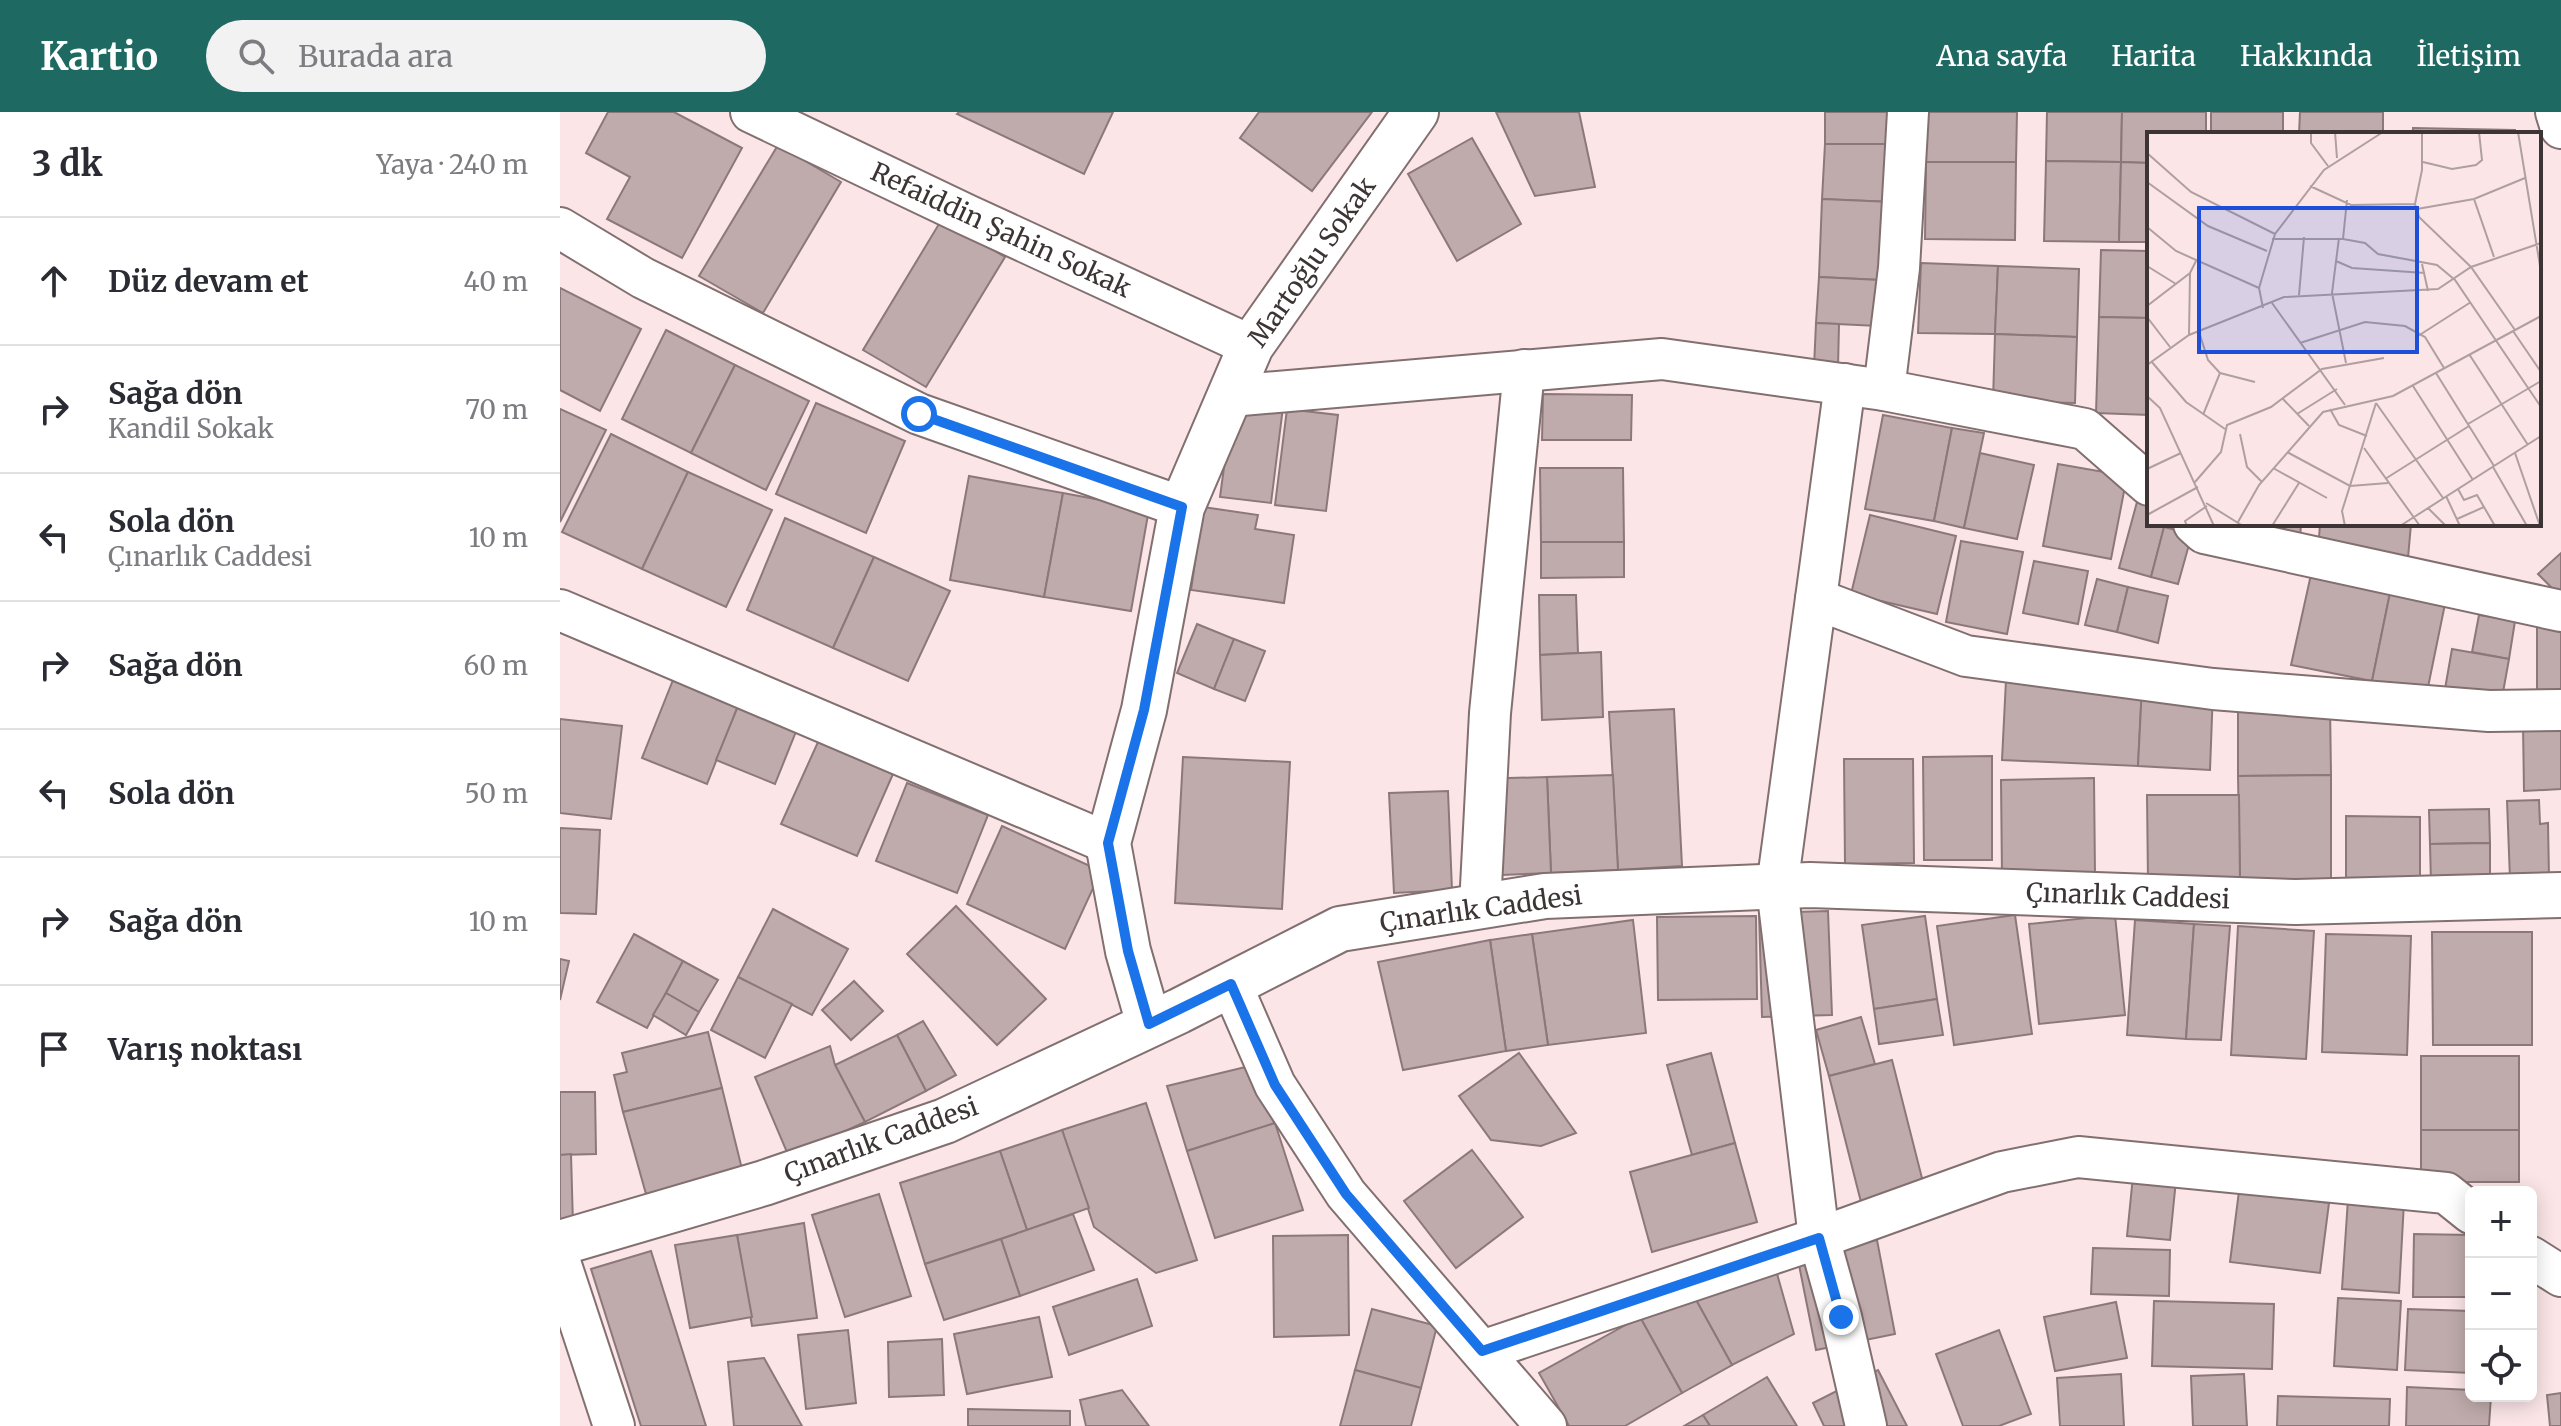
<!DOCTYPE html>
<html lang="tr">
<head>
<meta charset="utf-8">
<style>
  body { margin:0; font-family:Merriweather,serif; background:#f2f2f3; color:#2b2b33 }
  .controls { position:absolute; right:24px; bottom:24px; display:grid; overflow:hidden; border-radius:12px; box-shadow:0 4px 20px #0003 }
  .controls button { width:72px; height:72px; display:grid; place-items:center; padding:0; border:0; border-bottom:2px solid #e1e1e2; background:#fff; color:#2b2b33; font:40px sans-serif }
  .stop { position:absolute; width:24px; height:24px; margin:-18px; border:6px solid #1a73e8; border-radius:50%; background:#fff }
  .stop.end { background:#1a73e8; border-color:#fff; box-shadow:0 2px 8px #0008 }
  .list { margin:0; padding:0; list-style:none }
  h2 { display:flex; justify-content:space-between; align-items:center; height:104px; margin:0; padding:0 32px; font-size:34px }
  h2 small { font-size:26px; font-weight:400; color:#7c7c81 }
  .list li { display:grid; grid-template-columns:52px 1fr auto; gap:24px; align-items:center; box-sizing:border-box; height:128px; padding:0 32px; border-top:2px solid #e1e1e2 }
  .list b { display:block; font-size:30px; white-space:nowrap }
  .list p { margin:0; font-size:26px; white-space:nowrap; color:#7c7c81 }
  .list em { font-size:26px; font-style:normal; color:#7c7c81 }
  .icon { flex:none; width:44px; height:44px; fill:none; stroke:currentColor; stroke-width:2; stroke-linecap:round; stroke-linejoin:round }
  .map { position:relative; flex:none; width:2001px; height:1314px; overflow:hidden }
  header { display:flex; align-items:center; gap:48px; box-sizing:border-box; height:112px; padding:0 40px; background:#1f6963; color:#fff }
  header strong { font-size:38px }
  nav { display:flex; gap:44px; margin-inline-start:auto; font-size:28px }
  .search { width:560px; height:72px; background:#f2f2f3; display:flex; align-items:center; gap:20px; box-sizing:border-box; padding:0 28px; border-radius:44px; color:#7c7c81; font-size:30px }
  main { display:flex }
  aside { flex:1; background:#fff }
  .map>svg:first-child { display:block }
  .building { fill:#bfabac; stroke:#8c787a; stroke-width:2 }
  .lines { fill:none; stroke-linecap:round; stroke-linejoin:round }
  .minor-casing { stroke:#826f70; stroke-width:44 }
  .tertiary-casing { stroke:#826f70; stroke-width:48 }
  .minor { stroke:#fff; stroke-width:40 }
  .tertiary { stroke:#fff; stroke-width:44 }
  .route { stroke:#1a73e8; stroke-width:10 }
  .labels { text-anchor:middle; stroke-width:8; stroke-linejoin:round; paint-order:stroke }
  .street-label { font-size:26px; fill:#3d3535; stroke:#fff }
  .inset-road { fill:none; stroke:#af9fa0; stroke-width:2 }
  .view { fill:#1d4ed8; fill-opacity:0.15; stroke:#1d4ed8; stroke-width:4 }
  .inset-edge { fill:none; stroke:#3d3535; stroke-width:4 }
</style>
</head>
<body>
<header>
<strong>Kartio</strong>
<div class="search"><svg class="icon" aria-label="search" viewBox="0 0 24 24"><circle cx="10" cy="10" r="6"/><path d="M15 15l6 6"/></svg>Burada ara</div>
<nav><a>Ana sayfa</a><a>Harita</a><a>Hakkında</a><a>İletişim</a></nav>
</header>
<main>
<aside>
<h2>3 dk<small>Yaya · 240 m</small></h2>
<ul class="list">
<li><svg class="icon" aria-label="ahead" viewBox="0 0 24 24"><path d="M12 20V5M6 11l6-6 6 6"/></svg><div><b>Düz devam et</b></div><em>40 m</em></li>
<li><svg class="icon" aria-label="right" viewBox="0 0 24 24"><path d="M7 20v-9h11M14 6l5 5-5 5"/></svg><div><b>Sağa dön</b><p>Kandil Sokak</p></div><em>70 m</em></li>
<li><svg class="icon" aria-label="left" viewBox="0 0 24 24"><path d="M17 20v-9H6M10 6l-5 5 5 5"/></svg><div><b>Sola dön</b><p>Çınarlık Caddesi</p></div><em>10 m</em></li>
<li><svg class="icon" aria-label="right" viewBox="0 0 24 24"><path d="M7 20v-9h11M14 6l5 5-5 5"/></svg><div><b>Sağa dön</b></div><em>60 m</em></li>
<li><svg class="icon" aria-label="left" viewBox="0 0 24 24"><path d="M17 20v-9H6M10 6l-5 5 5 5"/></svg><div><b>Sola dön</b></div><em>50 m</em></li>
<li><svg class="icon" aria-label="right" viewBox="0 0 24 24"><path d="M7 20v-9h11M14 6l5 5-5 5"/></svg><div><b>Sağa dön</b></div><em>10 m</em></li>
<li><svg class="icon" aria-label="arrive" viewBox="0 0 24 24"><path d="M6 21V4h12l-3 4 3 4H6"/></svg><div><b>Varış noktası</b></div></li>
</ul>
</aside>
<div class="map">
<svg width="2001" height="1314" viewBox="0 0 2001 1314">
  <rect width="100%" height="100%" fill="#fbe5e7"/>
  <g class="building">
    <polygon points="48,0 114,0 182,36 122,146 47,107 70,65 26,41"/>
    <polygon points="399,0 553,0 524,62 397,2"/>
    <polygon points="699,0 812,0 752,79 680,26"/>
    <polygon points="936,0 1019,0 1035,75 975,84"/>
    <rect x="1265" y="0" width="67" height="32"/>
    <polygon points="1366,0 1457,0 1456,50 1366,50"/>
    <polygon points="1487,0 1562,0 1561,50 1486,49"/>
    <polygon points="1562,0 1646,0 1646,22 1589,22 1589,51 1561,50"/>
    <rect x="1651" y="0" width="72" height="22"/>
    <polygon points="1740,0 1823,0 1823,22 1739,22"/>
    <polygon points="1853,16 1903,17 1903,22 1853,22"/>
    <polygon points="1903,17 1955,18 1955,22 1903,22"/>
    <polygon points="912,26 961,112 897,149 848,62"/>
    <polygon points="1265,32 1332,32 1332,90 1262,87"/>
    <polygon points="218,33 281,70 203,201 139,164"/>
    <polygon points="1486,49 1561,50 1559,130 1484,129"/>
    <polygon points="1366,50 1456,50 1455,128 1365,127"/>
    <polygon points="1561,50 1589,51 1589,130 1559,130"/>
    <polygon points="1262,87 1332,90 1320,168 1259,165"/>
    <polygon points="382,107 445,145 366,275 303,238"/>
    <polygon points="1541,138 1589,139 1589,206 1539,205"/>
    <polygon points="1361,151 1438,154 1435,222 1358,221"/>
    <polygon points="1438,154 1519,157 1517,225 1435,222"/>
    <polygon points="1259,165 1320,168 1318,214 1256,211"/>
    <polygon points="0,176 81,217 40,299 0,278"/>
    <polygon points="1539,205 1589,206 1589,303 1536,301"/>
    <polygon points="1256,211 1279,212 1278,256 1254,255"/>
    <polygon points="106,218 175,253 131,341 62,307"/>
    <polygon points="1435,222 1517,225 1515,291 1433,289"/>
    <polygon points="175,253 249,289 206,378 131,341"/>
    <polygon points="983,282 1072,283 1071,328 982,328"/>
    <polygon points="673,289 723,295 711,391 660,385"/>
    <polygon points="256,291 345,329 306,421 216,382"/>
    <polygon points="0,297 46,318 0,410"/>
    <polygon points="727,297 778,303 766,399 715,393"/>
    <polygon points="1323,303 1392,316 1374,409 1305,397"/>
    <polygon points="1392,316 1424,321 1404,416 1374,409"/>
    <polygon points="51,322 128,360 82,457 2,420"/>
    <polygon points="1420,341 1474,353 1457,427 1404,416"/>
    <polygon points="1498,352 1567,364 1551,447 1483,434"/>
    <polygon points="980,356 1063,356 1064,430 981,430"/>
    <polygon points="128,360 212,398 166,495 82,457"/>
    <polygon points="409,364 503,381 484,485 390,468"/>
    <polygon points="503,381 589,397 571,499 484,485"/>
    <polygon points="1577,390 1589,393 1589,412 1605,412 1591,465 1559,456"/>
    <polygon points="643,395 698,403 695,417 734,423 724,491 631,478"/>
    <polygon points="1310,403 1396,424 1377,502 1291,482"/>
    <polygon points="225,406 314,445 273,536 187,498"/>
    <polygon points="1666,412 1741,412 1740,426"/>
    <polygon points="1760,412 1851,412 1848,446 1758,439"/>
    <polygon points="1604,415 1632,422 1618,472 1591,465"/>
    <polygon points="1401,429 1463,440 1447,522 1386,510"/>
    <polygon points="981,430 1064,430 1064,465 981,466"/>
    <polygon points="2001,441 2001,481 1996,480 1978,462"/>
    <polygon points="314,445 390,479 348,569 273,536"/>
    <polygon points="1474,449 1528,459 1518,512 1463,501"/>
    <polygon points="1752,458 1831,476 1812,569 1731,553"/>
    <polygon points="1537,467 1568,475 1557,520 1525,513"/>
    <polygon points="1568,475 1608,484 1598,531 1557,520"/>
    <polygon points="1831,476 1886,487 1867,580 1812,569"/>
    <polygon points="979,483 1016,483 1018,541 980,543"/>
    <polygon points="1919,503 1955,509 1949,547 1912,540"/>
    <polygon points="637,512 674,527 654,577 617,561"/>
    <rect x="1977" y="514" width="24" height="69"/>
    <polygon points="674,527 705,539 685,589 654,577"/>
    <polygon points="1892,537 1949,547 1942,586 1885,577"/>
    <polygon points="1041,540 1043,605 982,608 980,543"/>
    <polygon points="113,568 178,594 147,672 82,646"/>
    <polygon points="1446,568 1582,574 1578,654 1442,648"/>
    <polygon points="1582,574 1653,578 1650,658 1578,654"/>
    <polygon points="1678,593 1770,593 1771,663 1678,664"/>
    <polygon points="178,594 237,617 215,672 156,648"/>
    <polygon points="1114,597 1122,754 1058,758 1049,600"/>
    <polygon points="0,607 62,614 51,707 0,701"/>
    <polygon points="2001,611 2001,677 1964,679 1963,612"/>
    <polygon points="258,630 333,662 297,744 221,712"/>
    <polygon points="1432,644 1432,748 1364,748 1363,645"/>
    <polygon points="623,645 730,650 722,797 615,791"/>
    <polygon points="1284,647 1353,647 1354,751 1285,752"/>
    <polygon points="1053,663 1058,758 991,761 987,665"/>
    <polygon points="1771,663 1771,769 1680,769 1678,664"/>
    <polygon points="987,665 991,761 917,764 914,667"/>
    <polygon points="1534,666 1535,763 1442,764 1441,668"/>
    <polygon points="347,671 428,703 397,781 316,749"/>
    <polygon points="888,679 892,778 834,781 829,681"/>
    <polygon points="1587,683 1679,683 1680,769 1588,769"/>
    <polygon points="1979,688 1980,712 1988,711 1989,765 1950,767 1947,689"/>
    <polygon points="1929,697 1930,731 1870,732 1869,698"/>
    <polygon points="1786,704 1860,705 1860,770 1786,770"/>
    <polygon points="442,714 541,759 505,837 407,792"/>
    <polygon points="0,716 40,718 36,802 0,801"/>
    <polygon points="1930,731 1930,769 1871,771 1870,732"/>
    <polygon points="396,794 486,887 437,933 347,842"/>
    <polygon points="213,797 288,837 252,903 178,865"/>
    <polygon points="1268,799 1272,903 1202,905 1199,801"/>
    <polygon points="1455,803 1472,922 1394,933 1377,814"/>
    <polygon points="1555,803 1565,903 1479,912 1469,812"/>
    <polygon points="1196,804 1197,887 1098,888 1097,805"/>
    <polygon points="1365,804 1377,887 1314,897 1302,813"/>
    <polygon points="1073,808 1086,921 988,933 972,822"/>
    <polygon points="1575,808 1634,812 1626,927 1567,923"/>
    <polygon points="1634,812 1670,814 1661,928 1626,927"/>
    <polygon points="1678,814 1754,819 1746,947 1671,943"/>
    <polygon points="1872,820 1972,820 1972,933 1873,933"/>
    <polygon points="74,822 123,849 87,916 37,890"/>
    <polygon points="972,822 988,933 946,939 930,828"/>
    <polygon points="1766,822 1851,824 1847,943 1762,940"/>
    <polygon points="930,828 946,939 843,958 818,850"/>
    <polygon points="0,847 9,849 0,888"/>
    <polygon points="123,849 158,868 139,900 106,881"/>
    <polygon points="178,865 232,892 205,946 151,918"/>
    <polygon points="294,869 323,899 291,928 262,898"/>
    <polygon points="106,881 139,900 126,923 93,903"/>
    <polygon points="1377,887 1383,923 1319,932 1314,897"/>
    <polygon points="1301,905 1315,952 1269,964 1256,918"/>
    <polygon points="363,909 396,963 366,979 337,923"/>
    <polygon points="148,920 162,976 63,1000 54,963 67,960 62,941"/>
    <polygon points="337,923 366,979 305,1010 275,953"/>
    <polygon points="270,934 275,953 305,1010 229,1045 195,965"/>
    <polygon points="959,941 1016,1021 981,1034 931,1028 899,984"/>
    <polygon points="1151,941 1175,1031 1132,1043 1107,953"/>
    <rect x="1861" y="944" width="98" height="74"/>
    <polygon points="1332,948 1365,1078 1302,1094 1269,964"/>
    <polygon points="698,952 715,1011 627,1039 607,974"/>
    <polygon points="162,976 182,1057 86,1082 63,1000"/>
    <polygon points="0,980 35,980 36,1042 0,1043"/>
    <polygon points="586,991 637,1148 596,1161 534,1115 502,1018"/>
    <polygon points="715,1011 743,1098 655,1126 627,1039"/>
    <polygon points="502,1018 529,1096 467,1118 440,1039"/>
    <rect x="1861" y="1018" width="98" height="52"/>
    <polygon points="1175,1031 1197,1110 1092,1140 1070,1060"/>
    <polygon points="912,1038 963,1105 896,1156 844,1089"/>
    <polygon points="440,1039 467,1118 365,1152 340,1071"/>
    <polygon points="11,1042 13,1113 0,1113 0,1043"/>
    <polygon points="1573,1064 1616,1068 1610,1128 1567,1124"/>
    <polygon points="1679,1079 1769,1091 1760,1161 1670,1150"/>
    <polygon points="319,1082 351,1184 285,1205 252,1103"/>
    <polygon points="1788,1087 1844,1090 1839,1181 1782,1177"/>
    <polygon points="513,1102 534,1158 460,1184 441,1127"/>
    <polygon points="244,1111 257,1206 192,1214 177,1123"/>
    <polygon points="1854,1122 1911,1123 1911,1185 1853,1185"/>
    <polygon points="177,1123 192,1205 130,1216 115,1133"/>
    <polygon points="788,1123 789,1223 714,1225 713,1124"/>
    <polygon points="441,1127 460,1184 384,1208 365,1152"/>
    <polygon points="1317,1128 1335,1222 1256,1238 1237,1143"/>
    <polygon points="1533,1136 1610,1138 1609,1184 1531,1182"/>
    <polygon points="91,1139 146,1314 81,1314 31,1157"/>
    <polygon points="1216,1158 1234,1222 1172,1253 1130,1177"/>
    <polygon points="577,1167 592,1214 509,1243 493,1195"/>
    <polygon points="1130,1177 1172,1253 1122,1281 1080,1205"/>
    <polygon points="1778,1186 1841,1189 1837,1258 1774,1254"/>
    <polygon points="1594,1189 1714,1192 1712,1257 1592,1254"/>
    <polygon points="1556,1190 1567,1246 1495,1259 1484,1205"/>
    <polygon points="812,1197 877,1214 861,1276 795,1258"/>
    <polygon points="1848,1197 1911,1199 1911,1261 1845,1258"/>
    <polygon points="479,1205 492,1265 407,1282 394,1222"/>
    <polygon points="1080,1205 1122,1281 1065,1314 1009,1314 979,1261"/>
    <polygon points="288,1218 296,1291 246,1297 238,1223"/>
    <polygon points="1439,1218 1471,1302 1439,1314 1403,1314 1376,1242"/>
    <polygon points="382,1227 384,1283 329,1285 328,1230"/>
    <polygon points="204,1246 242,1314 174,1314 168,1250"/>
    <polygon points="795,1258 861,1276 851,1314 780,1314"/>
    <polygon points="1318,1258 1347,1314 1264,1314 1253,1291"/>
    <polygon points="1561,1262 1564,1314 1500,1314 1497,1266"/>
    <polygon points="1684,1262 1687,1314 1633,1314 1631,1264"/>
    <polygon points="1207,1265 1237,1314 1150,1314 1143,1303"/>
    <polygon points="1847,1275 1911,1278 1911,1284 1931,1284 1929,1314 1846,1314"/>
    <polygon points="562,1278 589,1314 526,1314 520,1288"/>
    <polygon points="2001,1281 2001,1314 1990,1314 1987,1283"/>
    <polygon points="1718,1284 1830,1287 1829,1314 1717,1314"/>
    <polygon points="408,1297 510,1299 510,1314 408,1314"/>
    <polygon points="1143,1303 1150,1314 1124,1314"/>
  </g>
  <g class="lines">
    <g class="minor-casing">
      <g id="minor">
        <polyline points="191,0 407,103 691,234"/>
        <polyline points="1996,0 2001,16"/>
        <polyline points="0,116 83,166 359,302 622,395"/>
        <polyline points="1285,272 1217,775 1259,1126 1281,1205 1306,1314"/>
        <polyline points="1324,278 1339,156 1348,0"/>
        <polyline points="670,284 1102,247 1324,278 1525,317 1589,373"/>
        <polyline points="1634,412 1644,421 2001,499"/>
        <polyline points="1256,487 1406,544 1653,577 1929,599 2001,598"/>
        <polyline points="0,498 548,731"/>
        <polyline points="920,794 930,601 964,258"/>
        <polyline points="671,872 715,973 786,1082 986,1314"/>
        <polyline points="1971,1145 2001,1164"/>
        <polyline points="0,1150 54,1314"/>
        <polyline points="922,1239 1259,1126 1442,1060 1518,1045 1886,1081 1911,1101"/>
      </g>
    </g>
    <g class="tertiary-casing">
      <g id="tertiary">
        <polyline points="589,912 568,839 548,731 584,598 622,395 691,234 856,0"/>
        <polyline points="0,1131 204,1071 385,1009 619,899 780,817 985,784 1250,773 1736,790 2001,783"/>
      </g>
    </g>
    <use href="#minor" class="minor"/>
    <use href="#tertiary" class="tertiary"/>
  </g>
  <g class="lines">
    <polyline class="route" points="359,302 622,395 584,598 548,731 568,839 589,912 671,872 715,973 786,1082 922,1239 1259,1126 1281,1205"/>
  </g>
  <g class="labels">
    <g class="street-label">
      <text transform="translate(441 118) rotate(25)" y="9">Refaiddin Şahin Sokak</text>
      <text transform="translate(752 150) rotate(-55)" y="9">Martoğlu Sokak</text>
      <text transform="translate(1568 784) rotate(2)" y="9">Çınarlık Caddesi</text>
      <text transform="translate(921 797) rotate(-8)" y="9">Çınarlık Caddesi</text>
      <text transform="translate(321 1028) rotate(-20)" y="9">Çınarlık Caddesi</text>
    </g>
  </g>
  <g transform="translate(1587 20)">
    <rect width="394" height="394" fill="#fbe5e7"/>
    <path class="inset-road" d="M164 0V11L181 34M188 0 190 26M275 0V38L268 72 272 85 324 135 368 198M371 0 394 140M0 21 44 60 128 102M276 30 305 37 329 33 335 28 332 0M0 50 61 94 120 119M163 54 204 73 268 72M327 67 347 125M270 77 327 67 378 46M0 95 29 119 112 156M192 106 185 161 199 231M125 107H196L218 111 231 122 290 133 308 148 394 275M196 107 200 68M189 129 205 136 278 141M275 132 281 159M0 134 29 152M152 163 157 105M125 171 198 273M0 174 43 141 49 129M116 176 112 156 128 102 177 38 236 0M0 185 23 215M366 199 394 240M52 200 61 228 73 241 56 283M42 203 43 141M271 204 324 170M153 211 218 190 258 194 278 205 297 236M322 222 381 313M4 229 39 270 78 297M0 233 42 203 137 165 291 157 324 135 394 111M73 241 108 250M289 241 347 334M266 254 326 348M0 264 13 276 67 394M136 267 162 294M229 271 296 366M183 277 192 293 220 304M150 282 190 257M321 292 394 249M93 302 100 335 115 350M217 316 273 394M140 320 203 354 241 351M368 321 393 394M346 335 380 394M126 336 180 366M0 337 34 321M238 347 322 294M48 350 74 320 80 293 124 275 175 237 237 226M311 357 317 368 330 363 348 394M299 364 313 394M59 371 96 394M281 376 299 394M0 383 51 355M310 387 337 375M91 390 112 353 176 280 246 264 394 184M40 394 38 389 60 374M125 394 152 351M198 394 195 379 229 271M253 394 394 304"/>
    <path class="view" d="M52 76H270V220H52Z"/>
    <rect width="394" height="394" class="inset-edge"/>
  </g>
</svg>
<div class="controls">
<button>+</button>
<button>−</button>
<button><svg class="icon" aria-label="locate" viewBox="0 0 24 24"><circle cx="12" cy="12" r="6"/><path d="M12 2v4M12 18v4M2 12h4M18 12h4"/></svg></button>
</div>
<div class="stop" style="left:359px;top:302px"></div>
<div class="stop end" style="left:1281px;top:1205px"></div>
</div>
</main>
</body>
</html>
